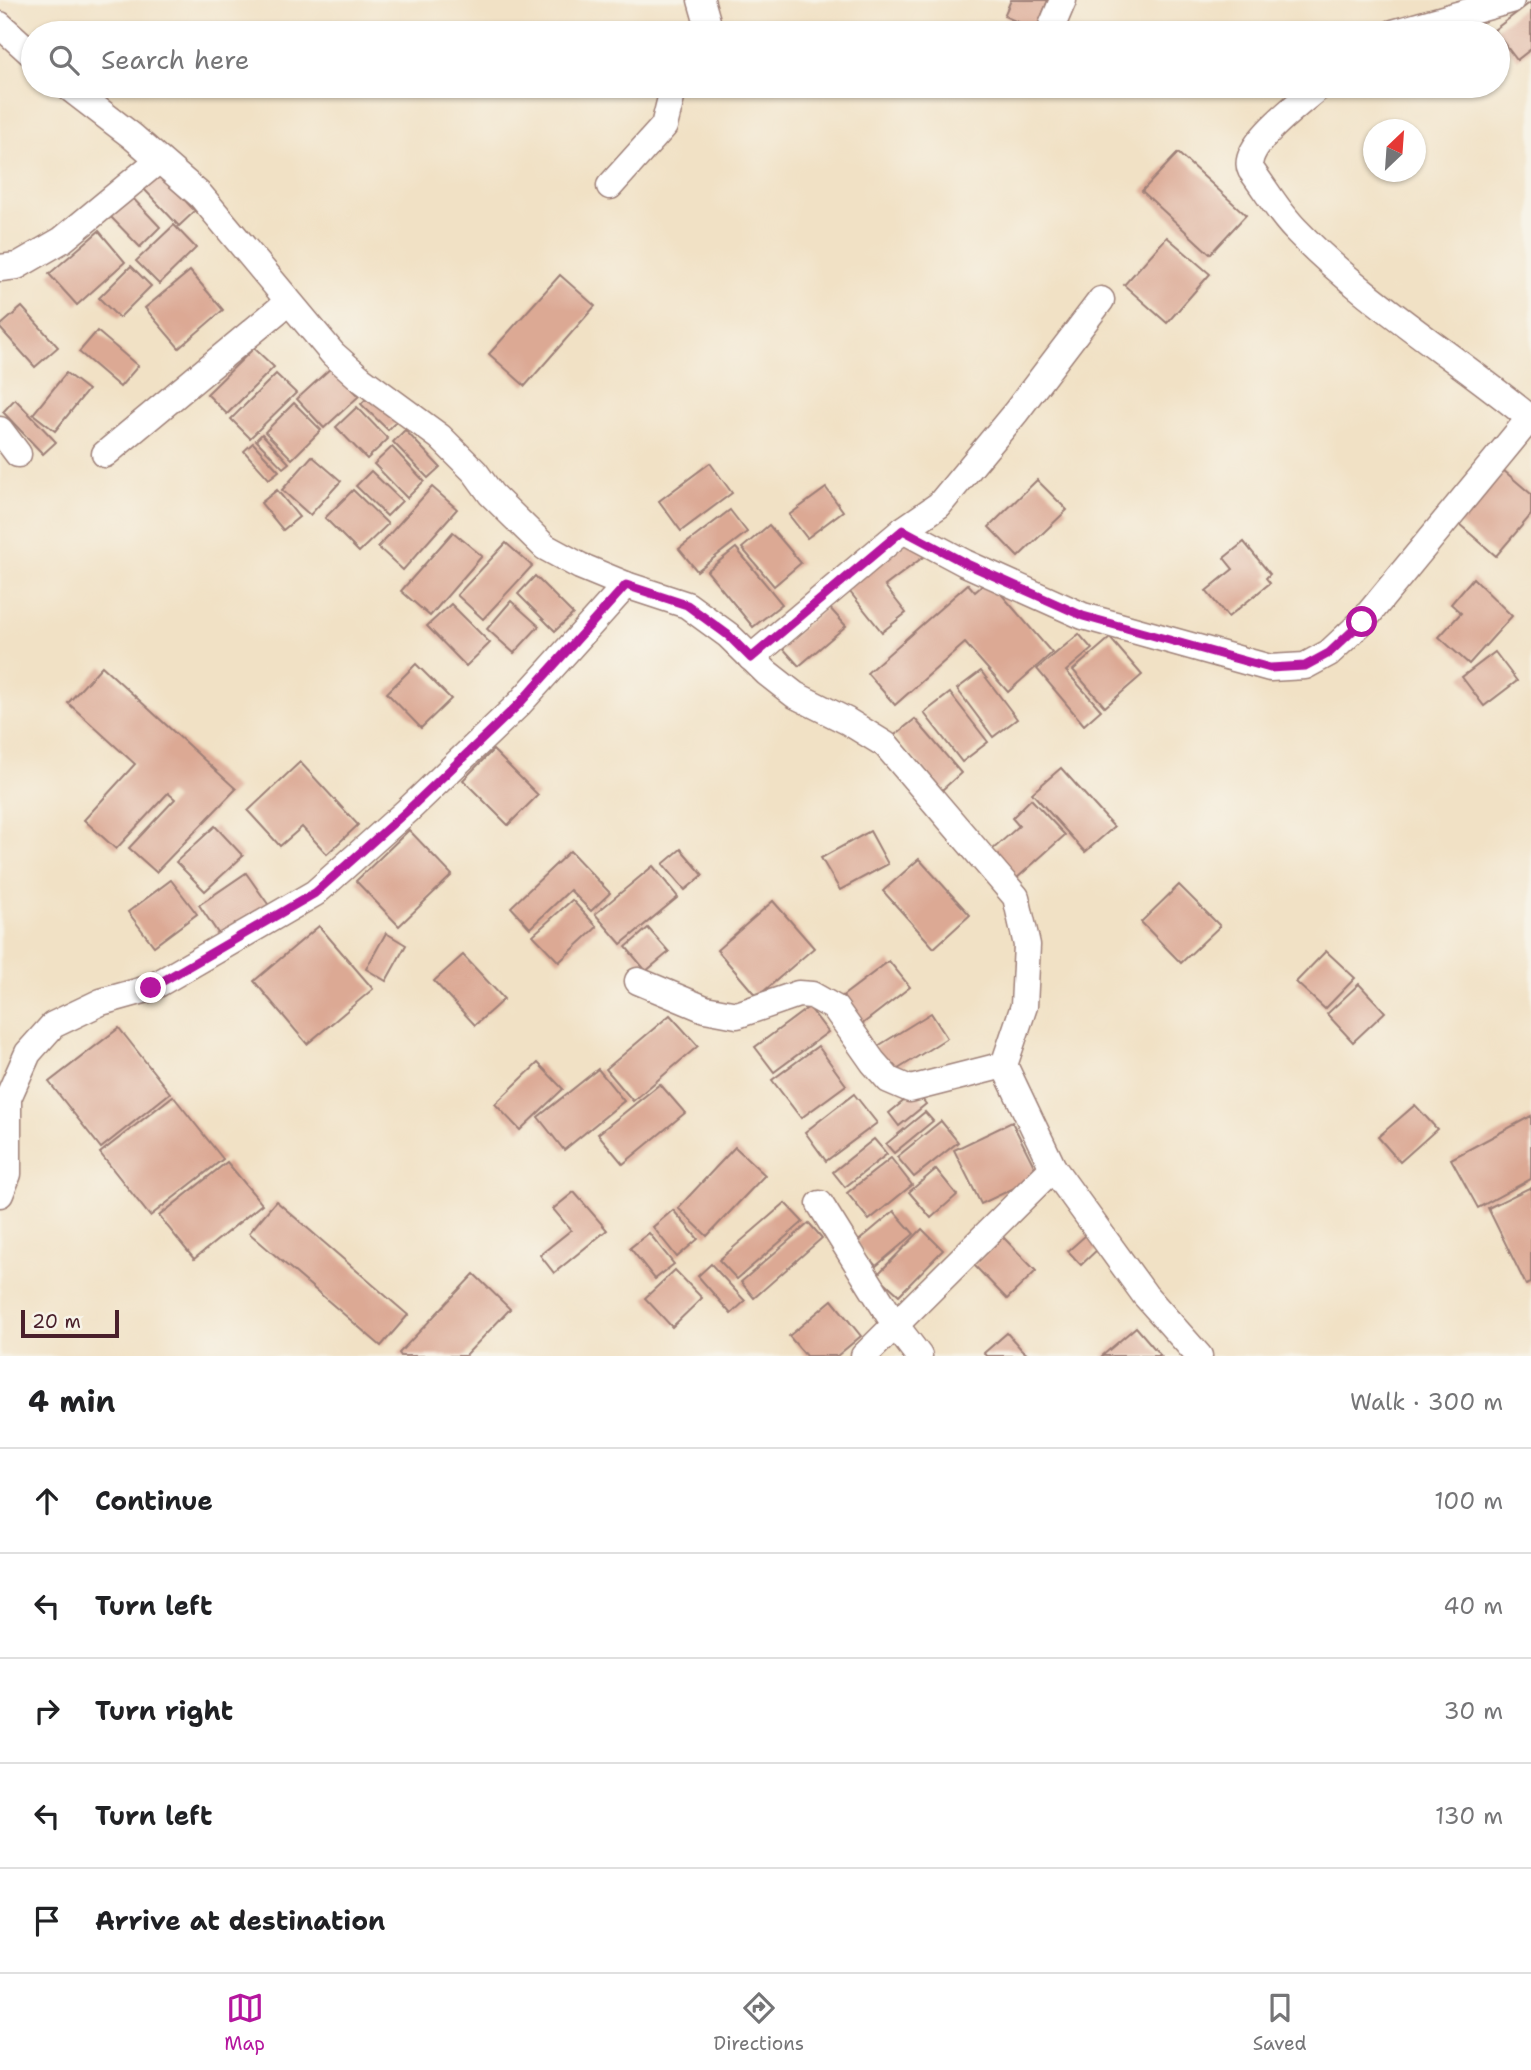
<!DOCTYPE html>
<html lang="en">
<head>
<meta charset="utf-8">
<style>
  body { margin:0; font-family:"Shantell Sans",sans-serif; background:#f2f2f2; color:#202124 }
  .compass { position:absolute; left:1363px; top:119px; width:63px; height:63px; border-radius:50%; background:#fff; box-shadow:0 2px 5px #0004; rotate:25deg }
  .scale { position:absolute; left:21px; bottom:18px; width:98px; box-sizing:border-box; padding-left:7px; border:4px solid #4a1f2b; border-top:0; font-size:19px; line-height:24px; white-space:nowrap; color:#4a1f2b; -webkit-text-stroke:5px #f7f3e8; paint-order:stroke }
  .stop { position:absolute; width:21px; height:21px; margin:-16px; border:5px solid #b5179e; border-radius:50%; background:#fff }
  .stop.end { background:#b5179e; border-color:#fff; box-shadow:0 2px 7px #0008 }
  .list { margin:0; padding:0; list-style:none }
  h2 { display:flex; justify-content:space-between; align-items:center; height:91px; margin:0; padding:0 28px; font-size:30px }
  h2 small { font-size:23px; font-weight:400; color:#757577 }
  .list li { display:grid; grid-template-columns:46px 1fr auto; gap:21px; align-items:center; box-sizing:border-box; height:105px; padding:0 28px; border-top:2px solid #e0e0e0 }
  .list b { display:block; font-size:26px; white-space:nowrap }
  .list em { font-size:23px; font-style:normal; color:#757577 }
  .icon { flex:none; width:38px; height:38px; fill:none; stroke:currentColor; stroke-width:2; stroke-linecap:round; stroke-linejoin:round }
  .map { position:relative; flex:none; width:1531px; height:1356px; overflow:hidden }
  .search { position:absolute; background:#fff; box-shadow:0 2px 5px #0004; left:21px; right:21px; top:21px; height:77px; display:flex; align-items:center; gap:18px; box-sizing:border-box; padding:0 24px; border-radius:38px; color:#757577; font-size:26px }
  .sheet { height:616px; background:#fff }
  nav { display:flex; justify-content:space-around; align-items:center; box-sizing:border-box; height:98px; border-top:2px solid #e0e0e0; background:#fff; font-size:19px; color:#757577 }
  nav a { display:grid; justify-items:center; gap:4px }
  nav .on { color:#b5179e }
  .map>svg:first-child { display:block }
  .building { fill:#dca994 }
  .lines { fill:none; stroke-linecap:round; stroke-linejoin:round }
  .street-casing { stroke:#9e8078; stroke-width:29 }
  .street { stroke:#fff; stroke-width:26 }
  .route { stroke:#b5179e; stroke-width:9 }
</style>
</head>
<body>
<div class="map">
<svg width="1531" height="1356" viewBox="0 0 1531 1356">
  <rect width="100%" height="100%" fill="#f7f3e8"/>
  <filter id="ink" filterUnits="userSpaceOnUse"><feTurbulence type="fractalNoise" baseFrequency=".0143" numOctaves="2"/><feDisplacementMap in="SourceGraphic" scale="14" xChannelSelector="R" yChannelSelector="G"/><feConvolveMatrix kernelMatrix="1 2 1 2 8 2 1 2 1" color-interpolation-filters="sRGB"/></filter>
  <filter id="wash" filterUnits="userSpaceOnUse"><feTurbulence type="fractalNoise" baseFrequency=".00686" numOctaves="4" result="noise"/><feDisplacementMap in="SourceGraphic" scale="28" xChannelSelector="R" yChannelSelector="G"/><feGaussianBlur stdDeviation="1.57" result="paint"/><feColorMatrix in="noise" values="0 0 0 0 0 0 0 0 0 0 0 0 0 0 0 0 0 1.4 0 .05"/><feComposite in="paint" operator="in"/></filter>
  <g filter="url(#wash)">
    <rect width="100%" height="100%" fill="#f1e1c5"/>
    <g id="blocks">
      <g class="building">
        <polygon points="1011,0 1048,0 1036,30 1004,16"/>
        <polygon points="1531,2 1531,49 1517,60 1494,30"/>
        <polygon points="1178,153 1246,215 1210,254 1142,191"/>
        <polygon points="159,173 195,211 179,226 143,188"/>
        <polygon points="129,194 160,227 140,247 108,214"/>
        <polygon points="174,225 196,248 159,284 136,261"/>
        <polygon points="99,231 125,262 77,305 49,274"/>
        <polygon points="1167,237 1210,274 1167,323 1124,285"/>
        <polygon points="131,266 151,286 119,318 99,298"/>
        <polygon points="190,271 223,310 179,348 145,308"/>
        <polygon points="560,275 595,306 525,386 489,354"/>
        <polygon points="22,307 58,347 35,367 0,328 0,326"/>
        <polygon points="97,331 138,366 120,387 79,352"/>
        <polygon points="254,348 274,367 227,414 207,394"/>
        <polygon points="332,367 359,396 324,428 297,399"/>
        <polygon points="66,373 88,390 55,431 33,414"/>
        <polygon points="276,374 296,393 250,438 231,419"/>
        <polygon points="373,392 400,418 388,430 361,404"/>
        <polygon points="15,399 56,442 43,454 3,412"/>
        <polygon points="294,403 321,430 292,459 265,432"/>
        <polygon points="357,407 388,439 367,459 336,427"/>
        <polygon points="405,430 440,467 428,478 393,442"/>
        <polygon points="262,434 289,463 283,468 256,440"/>
        <polygon points="253,443 279,471 269,479 244,451"/>
        <polygon points="392,447 424,481 407,498 374,464"/>
        <polygon points="312,456 341,481 310,515 282,490"/>
        <polygon points="710,463 732,493 681,531 659,501"/>
        <polygon points="1496,464 1531,494 1531,515 1496,556 1451,517"/>
        <polygon points="371,471 402,501 387,516 356,486"/>
        <polygon points="1037,480 1067,510 1018,557 989,527"/>
        <polygon points="432,487 457,509 403,570 378,547"/>
        <polygon points="826,488 843,511 807,538 789,515"/>
        <polygon points="277,490 299,517 283,530 261,503"/>
        <polygon points="353,490 388,524 359,552 325,518"/>
        <polygon points="730,510 747,532 697,571 679,549"/>
        <polygon points="769,525 801,563 774,586 742,548"/>
        <polygon points="453,532 482,556 430,616 401,591"/>
        <polygon points="913,537 927,554 885,586 906,613 882,632 846,587"/>
        <polygon points="1244,542 1270,574 1266,578 1270,583 1228,617 1206,591 1233,569 1224,558"/>
        <polygon points="506,543 532,566 483,619 457,595"/>
        <polygon points="736,548 782,604 753,627 707,571"/>
        <polygon points="535,576 573,614 555,631 518,594"/>
        <polygon points="1473,578 1512,616 1469,664 1439,637 1461,613 1451,604"/>
        <polygon points="989,580 1052,653 1008,692 965,643 895,705 867,673 968,584 975,592"/>
        <polygon points="511,601 539,626 514,653 487,629"/>
        <polygon points="451,604 490,643 466,666 427,626"/>
        <polygon points="828,606 846,626 799,666 781,646"/>
        <polygon points="1079,634 1092,649 1066,671 1101,710 1084,725 1037,669"/>
        <polygon points="1110,638 1142,675 1105,707 1073,670"/>
        <polygon points="1495,652 1517,681 1484,706 1462,677"/>
        <polygon points="416,664 451,699 421,728 387,693"/>
        <polygon points="102,666 236,789 156,872 129,848 175,799 168,793 116,849 84,820 135,764 68,703"/>
        <polygon points="981,671 1017,719 993,737 957,689"/>
        <polygon points="950,693 988,742 962,762 924,713"/>
        <polygon points="915,719 961,773 942,790 895,735"/>
        <polygon points="493,750 538,795 508,825 463,780"/>
        <polygon points="300,762 358,825 327,854 302,827 280,846 248,811"/>
        <polygon points="1061,768 1114,827 1085,852 1032,793"/>
        <polygon points="1031,799 1065,835 1017,878 992,850 1019,826 1012,818"/>
        <polygon points="215,826 243,856 205,891 176,862"/>
        <polygon points="409,830 452,875 399,926 356,881"/>
        <polygon points="870,831 888,864 840,890 821,858"/>
        <polygon points="681,849 703,875 685,890 663,864"/>
        <polygon points="570,851 610,893 591,911 570,890 530,928 511,907"/>
        <polygon points="919,859 970,915 934,948 883,891"/>
        <polygon points="653,866 678,897 621,944 595,914"/>
        <polygon points="246,873 270,907 222,939 199,905"/>
        <polygon points="171,880 197,914 154,946 128,912"/>
        <polygon points="1179,885 1220,926 1181,963 1141,922"/>
        <polygon points="572,900 597,927 559,962 533,935"/>
        <polygon points="773,901 814,948 757,997 717,950"/>
        <polygon points="319,926 373,989 307,1044 254,981"/>
        <polygon points="648,928 669,952 646,971 626,947"/>
        <polygon points="386,933 406,945 386,981 366,969"/>
        <polygon points="1326,951 1355,978 1325,1009 1296,982"/>
        <polygon points="463,955 504,999 475,1025 434,981"/>
        <polygon points="889,961 910,987 861,1025 840,998"/>
        <polygon points="1359,984 1385,1012 1353,1042 1327,1014"/>
        <polygon points="809,1007 828,1032 774,1072 755,1047"/>
        <polygon points="931,1013 947,1038 887,1076 870,1051"/>
        <polygon points="670,1015 698,1046 633,1101 606,1069"/>
        <polygon points="119,1028 170,1093 101,1148 49,1082"/>
        <polygon points="818,1046 846,1085 801,1118 772,1080"/>
        <polygon points="538,1063 563,1089 520,1130 495,1104"/>
        <polygon points="598,1069 624,1101 564,1150 538,1117"/>
        <polygon points="660,1084 685,1113 623,1164 598,1134"/>
        <polygon points="916,1091 926,1104 899,1126 889,1113"/>
        <polygon points="854,1094 877,1123 826,1161 805,1132"/>
        <polygon points="173,1096 223,1159 150,1216 100,1153"/>
        <polygon points="1415,1105 1437,1129 1400,1162 1378,1137"/>
        <polygon points="925,1112 933,1121 894,1153 886,1144"/>
        <polygon points="1531,1116 1531,1179 1478,1208 1451,1159"/>
        <polygon points="941,1121 958,1142 914,1177 897,1157"/>
        <polygon points="1012,1122 1039,1176 981,1204 954,1150"/>
        <polygon points="874,1139 887,1154 845,1187 833,1172"/>
        <polygon points="735,1147 765,1175 707,1236 678,1208"/>
        <polygon points="891,1158 912,1185 869,1220 847,1193"/>
        <polygon points="227,1162 262,1204 194,1259 159,1216"/>
        <polygon points="936,1169 957,1195 931,1218 909,1192"/>
        <polygon points="1531,1187 1531,1283 1526,1285 1488,1208"/>
        <polygon points="574,1192 607,1230 554,1273 540,1255 571,1230 553,1209"/>
        <polygon points="276,1201 408,1315 381,1346 249,1233"/>
        <polygon points="785,1203 803,1222 737,1279 719,1260"/>
        <polygon points="673,1210 698,1239 677,1257 653,1227"/>
        <polygon points="894,1211 914,1234 876,1266 856,1243"/>
        <polygon points="809,1223 822,1238 754,1298 741,1282"/>
        <polygon points="922,1229 943,1250 899,1295 877,1275"/>
        <polygon points="649,1233 674,1264 655,1279 630,1248"/>
        <polygon points="1086,1235 1099,1248 1081,1265 1068,1251"/>
        <polygon points="1003,1237 1036,1271 1007,1299 974,1265"/>
        <polygon points="711,1264 745,1301 731,1314 698,1276"/>
        <polygon points="675,1270 702,1298 672,1327 645,1298"/>
        <polygon points="474,1274 510,1309 465,1356 401,1356 399,1353"/>
        <polygon points="832,1300 861,1336 837,1356 806,1356 789,1336"/>
        <polygon points="1136,1327 1161,1356 1102,1356"/>
        <polygon points="1007,1333 1021,1349 1029,1356 986,1356 984,1353"/>
      </g>
    </g>
  </g>
  <g filter="url(#ink)">
    <use href="#blocks" fill-opacity="0" stroke="#9e8078" stroke-width="2"/>
    <g class="lines">
      <g class="street-casing">
        <g id="street">
          <polyline points="701,0 707,21 703,33"/>
          <polyline points="0,25 33,55"/>
          <polyline points="1049,33 1063,0"/>
          <polyline points="1393,33 1511,0"/>
          <polyline points="67,86 132,136 201,196 333,354 361,379 440,437 475,472 491,494 545,547 580,566 626,585 687,605 728,635 767,673 795,695 847,721 886,745 1016,897 1027,945 1024,1006 1004,1065 1053,1168 1145,1295 1199,1356"/>
          <path d="M1320 86C1303 101 1239 147 1251 170 1266 190 1279 213 1296 230 1366 303 1454 355 1531 419"/>
          <polyline points="610,186 664,126 674,86"/>
          <polyline points="0,268 17,266 62,240 159,160"/>
          <polyline points="0,430 18,454"/>
          <polyline points="105,454 288,302"/>
          <polyline points="903,530 965,563 1083,616 1270,668 1305,666 1329,653 1362,622 1530,418"/>
          <polyline points="751,658 903,530 939,505 1016,412 1101,300"/>
          <polyline points="638,981 705,1009 737,1015 798,994 812,995 835,1008 873,1062 889,1080 910,1089 1004,1065"/>
          <polyline points="0,1194 8,1174 8,1098 28,1053 53,1025 101,1002 151,988 315,893 407,811 519,704 626,585"/>
          <polyline points="820,1204 896,1326 919,1356"/>
          <polyline points="864,1356 1053,1168"/>
        </g>
      </g>
      <use href="#street" class="street"/>
    </g>
  </g>
  <g class="lines" filter="url(#ink)">
    <polyline class="route" points="151,988 315,893 407,811 519,704 626,585 687,605 728,635 751,658 903,530 965,563 1083,616 1270,668 1305,666 1329,653 1362,622"/>
  </g>
</svg>
<svg class="compass" viewBox="-18 -18 36 36"><path d="M0-13l5 13h-10z" fill="#e53935"/><path d="M0 13l5-13h-10z" fill="#757577"/></svg>
<div class="scale">20 m</div>
<div class="stop" style="left:1362px;top:622px"></div>
<div class="stop end" style="left:151px;top:988px"></div>
<div class="search"><svg class="icon" aria-label="search" viewBox="0 0 24 24"><circle cx="10" cy="10" r="6"/><path d="M15 15l6 6"/></svg>Search here</div>
</div>
<section class="sheet">
<h2>4 min<small>Walk · 300 m</small></h2>
<ul class="list">
<li><svg class="icon" aria-label="ahead" viewBox="0 0 24 24"><path d="M12 20V5M6 11l6-6 6 6"/></svg><div><b>Continue</b></div><em>100 m</em></li>
<li><svg class="icon" aria-label="left" viewBox="0 0 24 24"><path d="M17 20v-9H6M10 6l-5 5 5 5"/></svg><div><b>Turn left</b></div><em>40 m</em></li>
<li><svg class="icon" aria-label="right" viewBox="0 0 24 24"><path d="M7 20v-9h11M14 6l5 5-5 5"/></svg><div><b>Turn right</b></div><em>30 m</em></li>
<li><svg class="icon" aria-label="left" viewBox="0 0 24 24"><path d="M17 20v-9H6M10 6l-5 5 5 5"/></svg><div><b>Turn left</b></div><em>130 m</em></li>
<li><svg class="icon" aria-label="arrive" viewBox="0 0 24 24"><path d="M6 21V4h12l-3 4 3 4H6"/></svg><div><b>Arrive at destination</b></div></li>
</ul>
</section>
<nav>
<a class="on"><svg class="icon" aria-label="map" viewBox="0 0 24 24"><path d="M3 6l6-2 6 2 6-2v14l-6 2-6-2-6 2zM9 4v14M15 6v14"/></svg>Map</a>
<a><svg class="icon" aria-label="directions" viewBox="0 0 24 24"><path d="M12 3l9 9-9 9-9-9zM9 14v-3h6M13 9l2 2-2 2"/></svg>Directions</a>
<a><svg class="icon" aria-label="saved" viewBox="0 0 24 24"><path d="M7 4h10v16l-5-4-5 4z"/></svg>Saved</a>
</nav>
</body>
</html>
